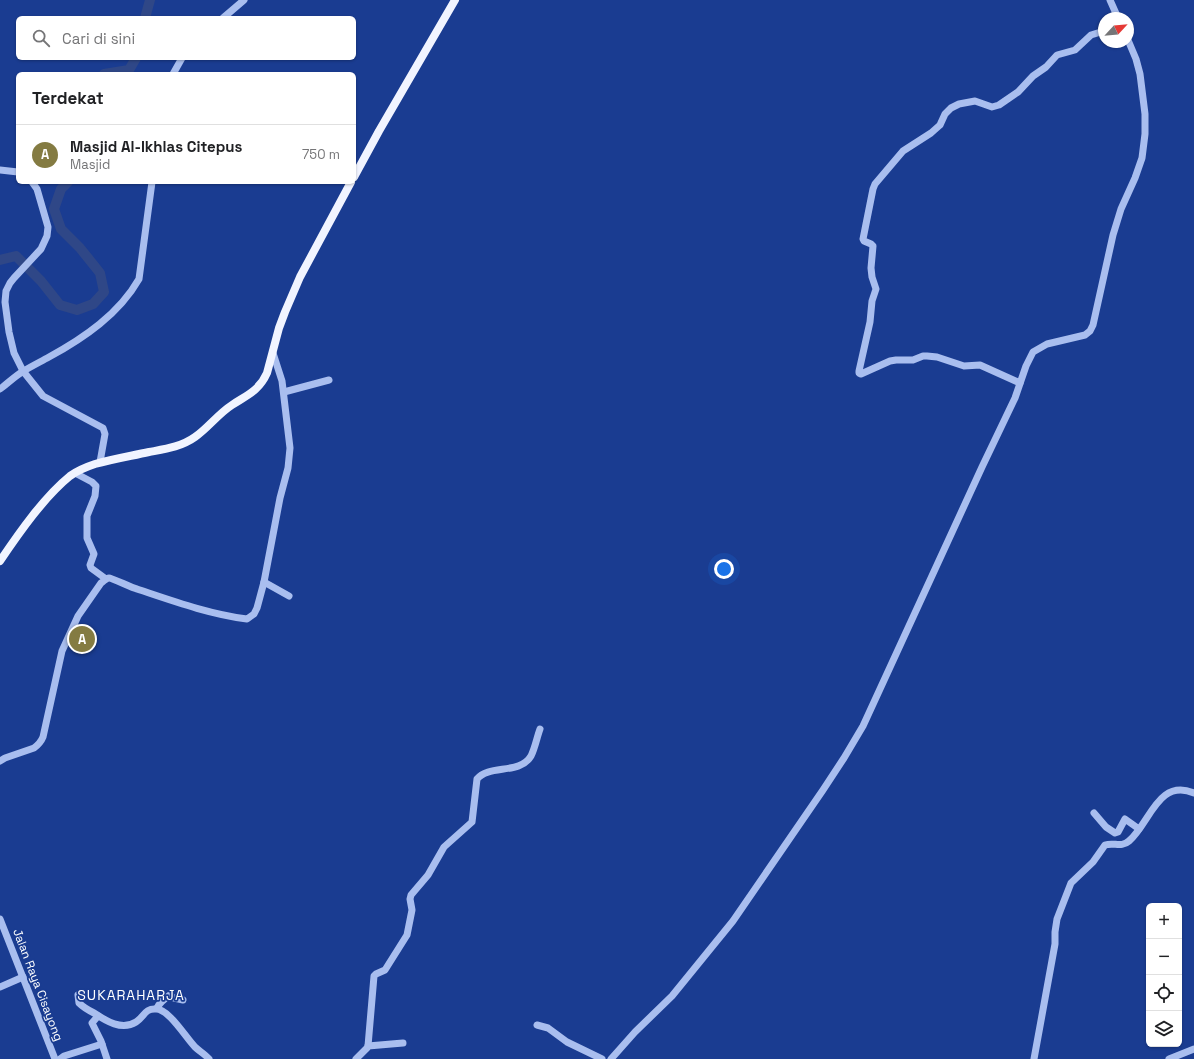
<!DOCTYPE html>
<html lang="id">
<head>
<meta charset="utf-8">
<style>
  body { margin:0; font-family:"Space Grotesk",sans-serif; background:#f6f6f6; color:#202124 }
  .controls { position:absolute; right:12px; bottom:12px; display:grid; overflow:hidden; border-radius:6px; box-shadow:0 1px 3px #0004 }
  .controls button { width:36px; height:36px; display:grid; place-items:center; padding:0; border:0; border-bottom:1px solid #e0e0e0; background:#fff; color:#202124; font:20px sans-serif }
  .compass { position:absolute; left:1098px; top:12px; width:36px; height:36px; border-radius:50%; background:#fff; box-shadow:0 1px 3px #0004; rotate:64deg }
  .you { position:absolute; left:724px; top:569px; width:14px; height:14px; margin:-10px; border:3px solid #fff; border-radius:50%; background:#1a73e8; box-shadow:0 0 0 6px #1a73e833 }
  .badge { display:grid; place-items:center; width:26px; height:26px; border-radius:50%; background:#847b42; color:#fff; font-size:13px; font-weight:700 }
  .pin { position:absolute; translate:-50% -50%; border:2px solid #fff; box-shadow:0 1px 4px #0006 }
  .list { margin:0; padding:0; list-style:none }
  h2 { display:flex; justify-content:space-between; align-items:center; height:52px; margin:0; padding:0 16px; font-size:17px }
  h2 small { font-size:13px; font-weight:400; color:#757577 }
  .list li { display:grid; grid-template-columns:26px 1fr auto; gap:12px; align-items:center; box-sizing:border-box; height:60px; padding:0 16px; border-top:1px solid #e0e0e0 }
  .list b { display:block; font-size:15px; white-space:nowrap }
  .list p { margin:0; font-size:13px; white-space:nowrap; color:#757577 }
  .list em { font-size:13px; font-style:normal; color:#757577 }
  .icon { flex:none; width:22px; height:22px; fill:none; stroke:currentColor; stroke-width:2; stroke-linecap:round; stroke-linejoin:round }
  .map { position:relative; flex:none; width:1194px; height:1059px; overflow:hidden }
  .search { position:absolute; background:#fff; box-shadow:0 1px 3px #0004; left:16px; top:16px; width:340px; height:44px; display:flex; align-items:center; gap:10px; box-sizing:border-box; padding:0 14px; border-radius:6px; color:#757577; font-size:15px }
  .panel { position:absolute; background:#fff; box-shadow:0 1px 3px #0004; left:16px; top:72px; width:340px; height:112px; border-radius:6px }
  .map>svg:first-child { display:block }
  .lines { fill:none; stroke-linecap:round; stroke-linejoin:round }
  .river { stroke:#2f4787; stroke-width:10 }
  .minor { stroke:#a9beef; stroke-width:7 }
  .major { stroke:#f1f4ff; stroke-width:8 }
  .labels { text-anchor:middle; stroke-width:3.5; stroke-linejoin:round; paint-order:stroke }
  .street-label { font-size:12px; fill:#fff; stroke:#1a3c91 }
  .quarter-label { font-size:14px; letter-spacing:1px; fill:#fff; stroke:#1a3c91 }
</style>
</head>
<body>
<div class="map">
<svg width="1194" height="1059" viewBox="0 0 1194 1059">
  <rect width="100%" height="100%" fill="#1a3c91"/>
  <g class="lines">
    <g class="river">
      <polyline points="145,18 150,0"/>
      <polyline points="104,74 129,70 136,58"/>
      <polyline points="0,260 16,256 41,281 60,305 77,310 93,304 104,292 100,273 80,248 61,229 54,209 61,189 68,182"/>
    </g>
    <g class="minor">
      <polyline points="1110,0 1118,18"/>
      <polyline points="223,18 244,0"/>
      <polyline points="173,74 182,58"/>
      <polyline points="0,170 18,172"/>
      <polyline points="32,182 37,189 48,227 47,236 41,249 14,278 10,283 6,291 5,302 9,332 14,353 23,371 43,396 103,428 105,434 100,462"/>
      <polyline points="1020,383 980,365 964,366 937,357 927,356 923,356 913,360 896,360 890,361 861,374 859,373 859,371 870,322 872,301 876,289 872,277 871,268 873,246 871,244 864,241 863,239 873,189 875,184 903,151 931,133 940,125 945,114 951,108 959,104 975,101 992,107 999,105 1018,92 1033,76 1046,67 1057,55 1075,50 1091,35 1104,31"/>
      <path d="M0 389C7 384 14 377 22 372 30 367 40 362 49 357 84 338 119 314 139 279L152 182"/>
      <polyline points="284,392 329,380"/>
      <polyline points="75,473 92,482 96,486 95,496 87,516 87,538 94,554 90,565 91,568 106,579"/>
      <polyline points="264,582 289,596"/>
      <path d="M0 761 5 758 34 748C38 745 41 742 43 737L62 651 78 616 101 583C104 581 106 578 109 578 112 578 132 588 137 589 173 601 209 614 247 619L254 614 257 608 264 582 280 498 288 468 290 448 282 381 273 353"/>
      <polyline points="1094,813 1106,827 1115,833 1118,832 1125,819 1139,829"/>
      <polyline points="0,919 55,1059"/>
      <polyline points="0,987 23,977"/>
      <path d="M78 995 79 1003C83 1007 88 1010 94 1013 106 1021 122 1031 136 1022 144 1017 145 1008 156 1009 169 1009 186 1038 195 1047 199 1051 205 1054 209 1059"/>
      <path d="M157 1008C160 1002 164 999 170 995L174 998 183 1000"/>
      <polyline points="98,1016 92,1023 101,1041 107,1059"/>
      <polyline points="537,1025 548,1028 567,1042 602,1059"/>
      <polyline points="368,1046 403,1043"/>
      <polyline points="60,1059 64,1056 102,1044"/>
      <path d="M356 1059 367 1048 368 1046 374 976 376 974 385 970 407 935 412 910 410 899 411 895 428 875 444 847 472 822 477 779C489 764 520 775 531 756 535 748 537 737 540 729"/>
      <polyline points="611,1059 635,1032 672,996 733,921 823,790 844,758 863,726 982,467 1015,398 1026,366 1033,352 1047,344 1085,335 1090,331 1093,325 1113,235 1121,209 1135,178 1142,158 1145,134 1145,114 1140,74 1136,59 1128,40"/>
      <path d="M1034 1059 1055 944V932L1057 919 1071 883 1093 862 1105 845C1114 842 1121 848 1129 841 1150 823 1158 778 1194 793"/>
      <polyline points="1169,1059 1194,1049"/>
    </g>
    <g class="major">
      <polyline points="354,177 379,131 455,0"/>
      <path d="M0 561C19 533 44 497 70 476 78 470 86 467 95 464 113 459 131 456 149 452 165 449 181 447 195 437 208 428 218 414 232 405 247 395 259 391 267 373L279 328 285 312 300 277 351 182"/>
    </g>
  </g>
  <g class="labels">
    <g class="street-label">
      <text transform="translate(38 985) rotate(69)" y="4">Jalan Raya Cisayong</text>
    </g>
    <g class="quarter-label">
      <text x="131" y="1000">SUKARAHARJA</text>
    </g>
  </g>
</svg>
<div class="controls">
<button>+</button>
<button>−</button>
<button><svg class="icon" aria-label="locate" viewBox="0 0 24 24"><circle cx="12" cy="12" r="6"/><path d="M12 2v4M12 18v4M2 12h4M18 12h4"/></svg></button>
<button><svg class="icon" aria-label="layers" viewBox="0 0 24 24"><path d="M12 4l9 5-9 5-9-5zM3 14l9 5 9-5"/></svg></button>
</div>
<svg class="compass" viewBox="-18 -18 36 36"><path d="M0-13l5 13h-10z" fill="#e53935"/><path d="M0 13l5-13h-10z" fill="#757577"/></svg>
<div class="you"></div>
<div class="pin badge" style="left:82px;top:639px">A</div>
<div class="search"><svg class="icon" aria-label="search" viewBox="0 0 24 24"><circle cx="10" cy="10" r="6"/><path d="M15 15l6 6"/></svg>Cari di sini</div>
<section class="panel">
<h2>Terdekat<small></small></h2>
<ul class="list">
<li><span class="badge">A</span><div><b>Masjid Al-Ikhlas Citepus</b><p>Masjid</p></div><em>750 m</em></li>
</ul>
</section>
</div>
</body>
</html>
